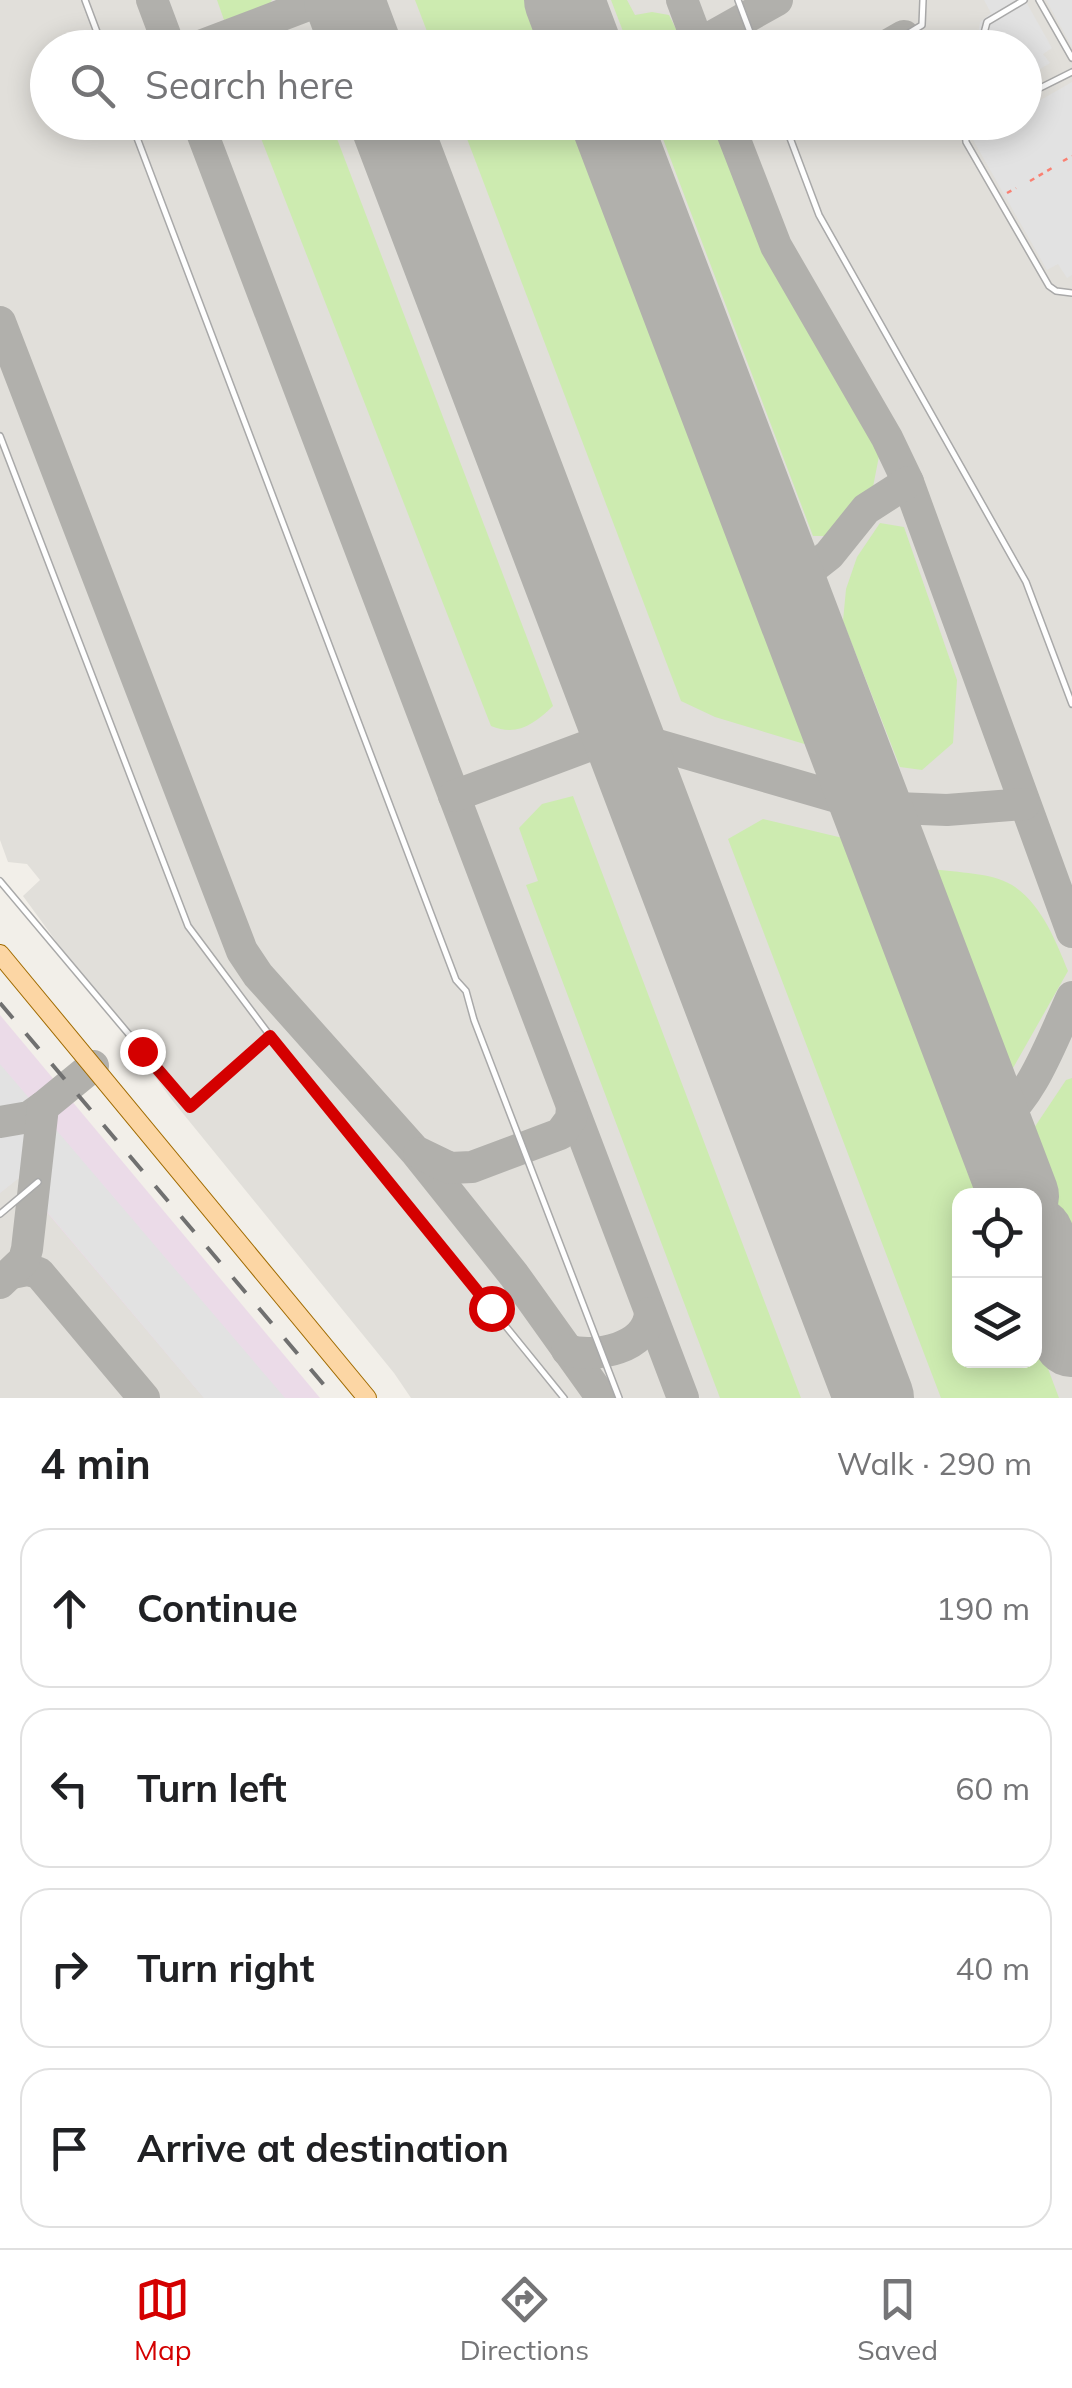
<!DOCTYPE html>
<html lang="en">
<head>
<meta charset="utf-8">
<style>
  body { margin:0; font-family:Mulish,sans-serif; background:#f2f2f2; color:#202124 }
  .controls { position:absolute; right:30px; bottom:30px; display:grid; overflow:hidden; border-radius:20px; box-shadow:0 5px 25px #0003 }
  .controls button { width:90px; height:90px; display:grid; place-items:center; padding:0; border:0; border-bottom:2px solid #e0e0e0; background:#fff; color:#202124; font:50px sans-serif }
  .stop { position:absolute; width:30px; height:30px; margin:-22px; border:8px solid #d40000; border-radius:50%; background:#fff }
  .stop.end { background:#d40000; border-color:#fff; box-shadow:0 2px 10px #0008 }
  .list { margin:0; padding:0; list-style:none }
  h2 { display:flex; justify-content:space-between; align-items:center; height:130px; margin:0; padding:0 40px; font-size:42px }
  h2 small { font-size:32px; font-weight:400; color:#757577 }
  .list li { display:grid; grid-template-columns:65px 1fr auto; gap:30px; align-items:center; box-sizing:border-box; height:160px; margin:0 20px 20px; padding:0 20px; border:2px solid #e0e0e0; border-radius:30px }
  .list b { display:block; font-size:38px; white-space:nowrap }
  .list em { font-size:32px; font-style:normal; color:#757577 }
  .icon { flex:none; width:55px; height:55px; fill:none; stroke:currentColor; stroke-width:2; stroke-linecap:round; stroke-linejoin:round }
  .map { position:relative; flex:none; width:1072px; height:1398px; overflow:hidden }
  .search { position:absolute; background:#fff; box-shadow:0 5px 25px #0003; left:30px; right:30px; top:30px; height:110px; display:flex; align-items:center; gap:25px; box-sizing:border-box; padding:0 35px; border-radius:55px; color:#757577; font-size:38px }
  .sheet { height:850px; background:#fff }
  nav { display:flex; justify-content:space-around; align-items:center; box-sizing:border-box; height:140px; border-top:2px solid #e0e0e0; background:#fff; font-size:28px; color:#757577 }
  nav a { display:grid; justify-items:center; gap:5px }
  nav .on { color:#d40000 }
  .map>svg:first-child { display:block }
  .industrial { fill:#ebdbe8 }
  .airport { fill:#e1dfda; fill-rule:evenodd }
  .grass { fill:#cdebb0 }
  .parking { fill:#e2e2e2 }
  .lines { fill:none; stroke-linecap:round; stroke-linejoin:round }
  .taxiway { stroke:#b1b0ac; stroke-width:32 }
  .runway { stroke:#b1b0ac; stroke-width:80 }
  .service-casing { stroke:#a9a9a9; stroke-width:8 }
  .primary-casing { stroke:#a06b00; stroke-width:20 }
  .path { stroke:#fa8072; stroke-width:2.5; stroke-dasharray:5 5; stroke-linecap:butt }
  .service { stroke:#fff; stroke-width:5 }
  .primary { stroke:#fcd6a4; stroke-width:18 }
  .rail { stroke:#707070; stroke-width:4; stroke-dasharray:20 20; stroke-linecap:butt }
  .route { stroke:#d40000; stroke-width:12 }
</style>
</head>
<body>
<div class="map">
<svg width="1072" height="1398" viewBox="0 0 1072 1398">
  <rect width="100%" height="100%" fill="#f2efe9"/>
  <polygon class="industrial" points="0,1015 320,1398 0,1398"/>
  <g class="airport">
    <path d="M0 0H1072V1398H411L394 1373 172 1100 23 896 40 880 27 864 8 862 0 840ZM48 48H1024V122H48ZM960 1196H1034V1360H960Z"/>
    <polygon points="18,1178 204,1398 0,1398 0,1193"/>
  </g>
  <g class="grass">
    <polygon points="217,0 272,0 268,6 224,20"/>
    <polygon points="415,0 524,0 542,47 433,47"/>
    <polygon points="611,0 627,0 635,15 652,12 669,15 685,47 629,47"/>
    <polygon points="282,34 301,43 303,47 245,47"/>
    <path d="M255 123H331L553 706C534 724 517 737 491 726Z"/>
    <polygon points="461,123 571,123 811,746 715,717 681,701"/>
    <polygon points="657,123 713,123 760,246 868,432 879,456 873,487 828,536 813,536"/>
    <polygon points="880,523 904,527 957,680 953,743 922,770 900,767 843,621 846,589 857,557"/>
    <polygon points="573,796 801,1398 720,1398 526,885 538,881 519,828 542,804"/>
    <polygon points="763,819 847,839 982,1195 960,1196 960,1360 1034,1360 1035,1334 1059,1398 941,1398 728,839"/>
    <path d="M933 869C958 873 990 872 1012 885 1041 903 1056 941 1068 971L1009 1075Z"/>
    <polygon points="1072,1078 1072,1243 1030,1134 1066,1080"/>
  </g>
  <g class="parking">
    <polygon points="984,0 1025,0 1052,48 1043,54 1050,63 1025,78 1024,48 976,48 980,22 991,13"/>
    <polygon points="1046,0 1072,0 1072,47"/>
    <polygon points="1072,82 1072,275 1067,278 1058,264 1047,270 972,138 1000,123 1024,122 1025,109"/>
    <polygon points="0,1064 285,1398 204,1398 19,1178 0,1193"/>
  </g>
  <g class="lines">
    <g class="taxiway">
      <polyline points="152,0 170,48"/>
      <polyline points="682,0 700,48"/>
      <polyline points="699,44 777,0"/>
      <polyline points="195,48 321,0"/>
      <polyline points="883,48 904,36"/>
      <polyline points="198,122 683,1398"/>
      <polyline points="728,122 776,246 887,438 908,482 1072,932"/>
      <polyline points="0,322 242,951 258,975 415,1151 514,1275 602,1398"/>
      <polyline points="787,588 829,555 866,509 908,482"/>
      <polyline points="454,796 620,734 871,807 947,810 1024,804"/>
      <polyline points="0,1122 29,1117 43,1107"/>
      <path d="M993 1124C1030 1105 1054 1035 1072 997"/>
      <polyline points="419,1153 450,1168 472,1167 560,1134 571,1119 572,1107"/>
      <polyline points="12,1273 27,1270 39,1273 144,1398"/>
      <polyline points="0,1283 24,1260 27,1249 43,1107 93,1066"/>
      <path d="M567 1350C595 1359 648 1348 650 1313"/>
    </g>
    <g class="runway">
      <polyline points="344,0 362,48"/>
      <polyline points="564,0 582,48"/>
      <polyline points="390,122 874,1398"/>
      <polyline points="611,122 1019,1196"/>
      <polyline points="1034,1236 1072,1337"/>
    </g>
    <g class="service-casing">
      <g id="service">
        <polyline points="85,0 103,48"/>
        <polyline points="738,0 756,48"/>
        <polyline points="1039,0 1072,58"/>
        <polyline points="983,37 987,22 1024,0"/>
        <polyline points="910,48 904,36 922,25 923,0"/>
        <polyline points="1024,96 1072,72"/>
        <polyline points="131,122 456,980 466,991 474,1020 619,1398"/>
        <polyline points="784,122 819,215 1026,582 1072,704"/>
        <polyline points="974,122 965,132 966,142 1049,286 1056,291 1072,293"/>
        <polyline points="0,436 188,926 271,1037 564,1398"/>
        <polyline points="0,881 190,1107 271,1037"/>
        <polyline points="0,1214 38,1182"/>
      </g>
    </g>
    <g class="primary-casing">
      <polyline id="primary" points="0,954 367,1398"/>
    </g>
    <g class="path">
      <polyline points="1063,161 1072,156"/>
      <polyline points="1030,181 1052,168"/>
      <polyline points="1007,193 1016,188"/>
    </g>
    <use href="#service" class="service"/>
    <use href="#primary" class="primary"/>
    <polyline class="rail" points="0,1003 335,1398"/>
  </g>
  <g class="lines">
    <polyline class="route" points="142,1051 190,1107 270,1036 491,1308"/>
  </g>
</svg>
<div class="controls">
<button><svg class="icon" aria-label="locate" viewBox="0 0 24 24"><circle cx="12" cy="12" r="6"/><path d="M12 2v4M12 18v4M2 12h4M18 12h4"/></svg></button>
<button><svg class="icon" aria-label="layers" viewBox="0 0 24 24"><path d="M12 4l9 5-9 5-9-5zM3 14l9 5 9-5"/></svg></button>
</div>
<div class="stop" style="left:491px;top:1308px"></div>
<div class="stop end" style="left:142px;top:1051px"></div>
<div class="search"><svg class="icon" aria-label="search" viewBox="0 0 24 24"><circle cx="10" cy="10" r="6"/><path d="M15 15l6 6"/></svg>Search here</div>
</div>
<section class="sheet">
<h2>4 min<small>Walk · 290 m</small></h2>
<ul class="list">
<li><svg class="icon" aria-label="ahead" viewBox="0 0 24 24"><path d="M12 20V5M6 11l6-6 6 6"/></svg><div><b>Continue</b></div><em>190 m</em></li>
<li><svg class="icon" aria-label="left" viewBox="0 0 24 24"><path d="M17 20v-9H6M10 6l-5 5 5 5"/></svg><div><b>Turn left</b></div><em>60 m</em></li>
<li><svg class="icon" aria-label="right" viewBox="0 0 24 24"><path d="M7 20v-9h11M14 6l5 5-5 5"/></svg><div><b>Turn right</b></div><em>40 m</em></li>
<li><svg class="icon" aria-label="arrive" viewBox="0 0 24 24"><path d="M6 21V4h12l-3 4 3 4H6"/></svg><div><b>Arrive at destination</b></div></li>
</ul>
</section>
<nav>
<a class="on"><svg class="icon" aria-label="map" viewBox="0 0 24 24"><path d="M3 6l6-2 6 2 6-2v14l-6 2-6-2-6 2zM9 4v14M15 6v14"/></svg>Map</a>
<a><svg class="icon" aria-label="directions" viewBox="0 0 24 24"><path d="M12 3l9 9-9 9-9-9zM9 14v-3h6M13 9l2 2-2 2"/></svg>Directions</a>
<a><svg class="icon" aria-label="saved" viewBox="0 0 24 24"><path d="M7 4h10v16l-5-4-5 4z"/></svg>Saved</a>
</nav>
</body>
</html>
